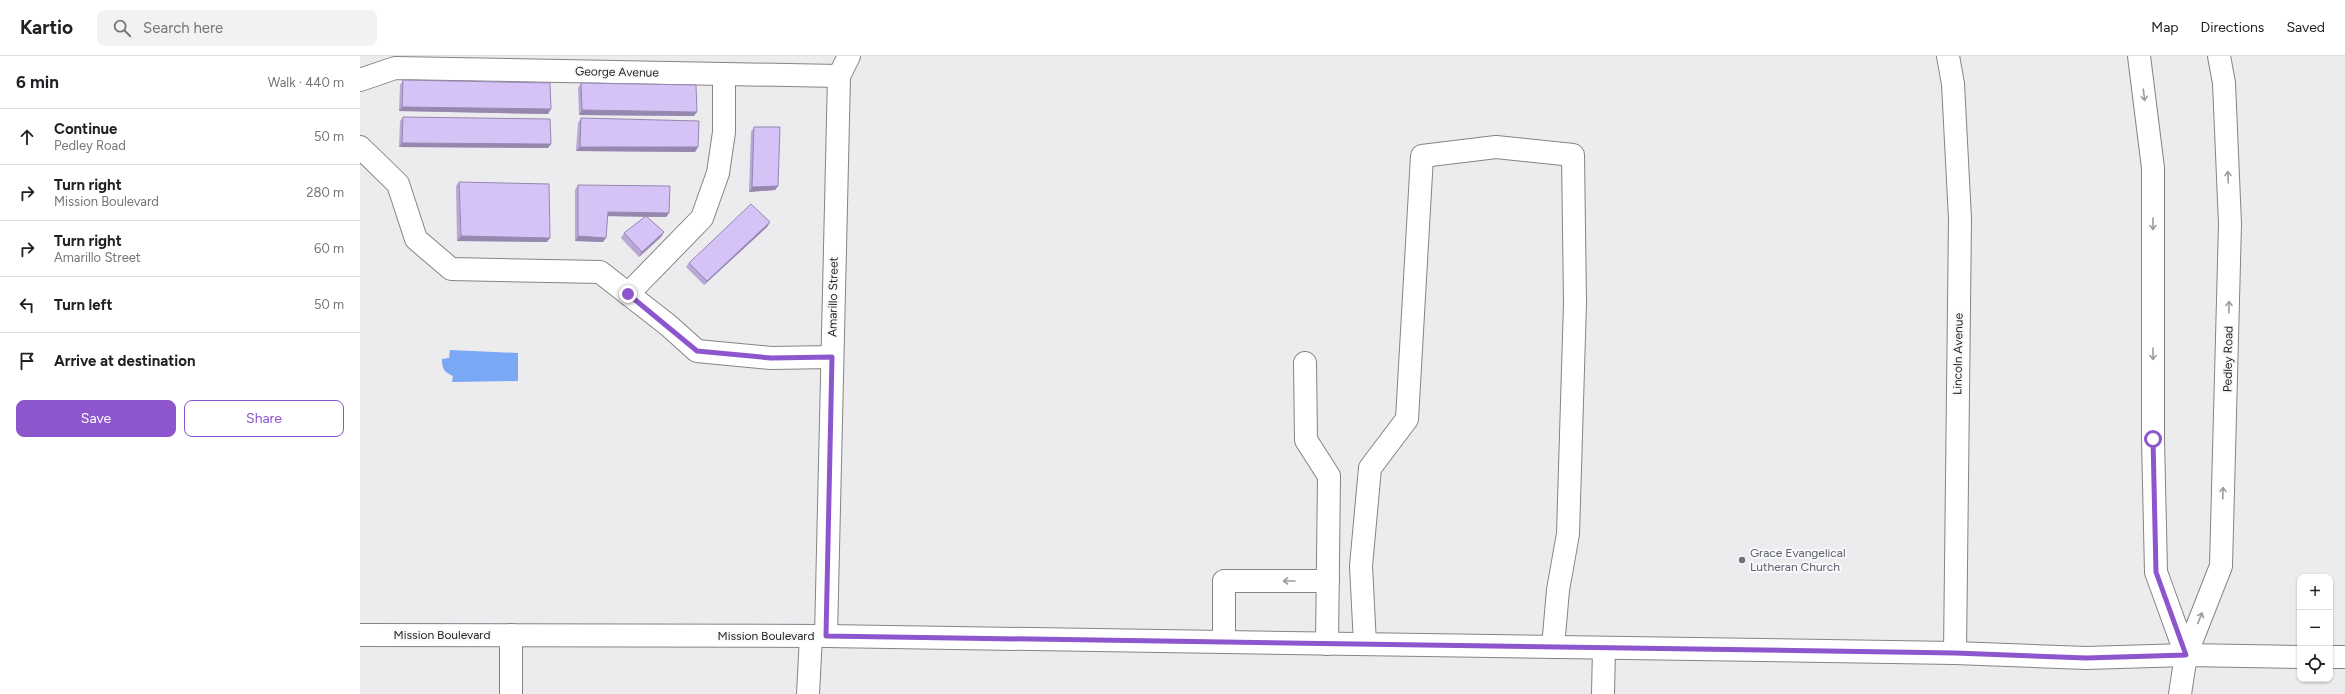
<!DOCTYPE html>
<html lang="en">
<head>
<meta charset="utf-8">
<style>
  body { margin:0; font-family:Figtree,sans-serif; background:#f2f2f2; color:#202124 }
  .controls { position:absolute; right:12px; bottom:12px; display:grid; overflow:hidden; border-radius:8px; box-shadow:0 1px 3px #0004 }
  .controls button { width:36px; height:36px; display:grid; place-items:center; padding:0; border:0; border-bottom:1px solid #e0e0e0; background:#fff; color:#202124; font:20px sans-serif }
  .stop { position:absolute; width:12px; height:12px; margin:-9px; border:3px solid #8d56cd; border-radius:50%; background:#fff }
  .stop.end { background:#8d56cd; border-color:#fff; box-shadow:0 1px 4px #0008 }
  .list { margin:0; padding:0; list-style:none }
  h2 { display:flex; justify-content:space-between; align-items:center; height:52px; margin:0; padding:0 16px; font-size:17px }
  h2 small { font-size:13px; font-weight:400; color:#757577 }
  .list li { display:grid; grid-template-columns:26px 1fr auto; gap:12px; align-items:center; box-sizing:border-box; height:56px; padding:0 16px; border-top:1px solid #e0e0e0 }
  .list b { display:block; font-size:15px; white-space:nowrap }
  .list p { margin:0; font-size:13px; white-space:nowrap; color:#757577 }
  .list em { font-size:13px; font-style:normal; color:#757577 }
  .actions { display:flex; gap:8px; padding:12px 16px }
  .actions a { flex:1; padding:9px 0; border:1px solid #8d56cd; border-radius:8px; text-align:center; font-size:14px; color:#8d56cd }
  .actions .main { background:#8d56cd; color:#fff }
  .icon { flex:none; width:22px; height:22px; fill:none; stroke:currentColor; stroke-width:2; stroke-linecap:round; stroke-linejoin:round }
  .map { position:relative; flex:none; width:1985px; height:638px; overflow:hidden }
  header { display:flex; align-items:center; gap:24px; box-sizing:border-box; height:56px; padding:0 20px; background:#fff; border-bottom:1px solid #e0e0e0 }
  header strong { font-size:19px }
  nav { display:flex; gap:22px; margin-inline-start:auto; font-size:14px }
  .search { width:280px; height:36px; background:#f2f2f2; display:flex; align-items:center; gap:10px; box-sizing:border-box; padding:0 14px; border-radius:8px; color:#757577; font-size:15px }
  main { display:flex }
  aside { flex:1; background:#fff }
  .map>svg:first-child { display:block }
  .water { fill:#7aa8f5 }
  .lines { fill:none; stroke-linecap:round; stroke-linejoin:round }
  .minor-casing { stroke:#848386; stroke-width:24 }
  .major-casing { stroke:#848386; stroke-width:24 }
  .minor { stroke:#fff; stroke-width:22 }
  .major { stroke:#fff; stroke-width:22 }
  .wall { fill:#b7a8d5 }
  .shaded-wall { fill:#9588ae }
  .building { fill:#d5c3f8; stroke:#9588ae }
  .oneway { stroke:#9d9d9d }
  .route { stroke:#8d56cd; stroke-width:5 }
  .worship-dot { fill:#6b7280; stroke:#f9f8fb; stroke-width:1.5 }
  .labels { text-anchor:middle; stroke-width:4; stroke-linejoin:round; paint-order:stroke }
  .street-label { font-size:12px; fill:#252526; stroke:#f9f8fb }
  .worship-label { font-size:12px; fill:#5b616d; stroke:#f9f8fb; text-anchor:start }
</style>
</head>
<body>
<header>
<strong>Kartio</strong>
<div class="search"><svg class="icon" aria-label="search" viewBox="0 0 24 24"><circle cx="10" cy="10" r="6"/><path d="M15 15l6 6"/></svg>Search here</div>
<nav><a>Map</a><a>Directions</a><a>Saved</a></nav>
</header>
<main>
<aside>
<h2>6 min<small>Walk · 440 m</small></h2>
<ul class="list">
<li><svg class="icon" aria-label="ahead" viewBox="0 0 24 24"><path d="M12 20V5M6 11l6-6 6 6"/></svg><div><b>Continue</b><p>Pedley Road</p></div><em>50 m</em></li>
<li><svg class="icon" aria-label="right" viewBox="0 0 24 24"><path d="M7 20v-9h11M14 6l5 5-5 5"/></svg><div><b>Turn right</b><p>Mission Boulevard</p></div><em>280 m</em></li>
<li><svg class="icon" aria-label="right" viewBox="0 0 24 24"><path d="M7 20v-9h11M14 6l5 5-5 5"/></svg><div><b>Turn right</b><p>Amarillo Street</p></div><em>60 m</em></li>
<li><svg class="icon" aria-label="left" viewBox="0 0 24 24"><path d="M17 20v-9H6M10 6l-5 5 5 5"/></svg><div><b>Turn left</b></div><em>50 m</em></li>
<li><svg class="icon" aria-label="arrive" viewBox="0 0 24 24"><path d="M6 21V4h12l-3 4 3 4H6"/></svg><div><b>Arrive at destination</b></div></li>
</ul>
<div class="actions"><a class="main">Save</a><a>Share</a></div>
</aside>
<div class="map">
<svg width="1985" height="638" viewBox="0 0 1985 638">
  <rect width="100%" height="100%" fill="#ecebee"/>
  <path class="water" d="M90 294 158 297V325L92 326 93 320C84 316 82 313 82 303L89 302Z"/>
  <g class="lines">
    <g class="minor-casing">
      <g id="minor">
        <polyline points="1588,0 1593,28 1600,163 1595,597"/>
        <polyline points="1779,0 1793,112 1793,383 1796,516 1826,599"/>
        <polyline points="0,24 35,12 479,20"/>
        <polyline points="0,91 38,128 56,183 91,213 240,216 308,269 337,295 411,302 472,301"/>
        <polyline points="268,238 342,162 358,117 364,76 364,18"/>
        <polyline points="945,307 946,384 969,420 967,588"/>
        <polyline points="466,580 479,20 489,0"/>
        <polyline points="864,586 864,525 968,525"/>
        <polyline points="1005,588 1001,510 1010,412 1047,363 1062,100 1136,91 1213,99 1215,247 1208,478 1198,534 1193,591"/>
        <polyline points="151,638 151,579"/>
        <polyline points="448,638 451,580"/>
        <polyline points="1243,638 1244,592"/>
        <polyline points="1820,638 1826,599 1861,510 1870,168 1864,27 1859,0"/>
      </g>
    </g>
    <g class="major-casing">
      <g id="major">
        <polyline points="0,579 466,580 1595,597 1726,602 1826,599 1940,601"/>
        <polyline points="1970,601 1985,601"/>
      </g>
    </g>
    <use href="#minor" class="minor"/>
    <use href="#major" class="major"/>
  </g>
  <g class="wall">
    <polygon points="43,24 191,53 188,58 39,55 40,29"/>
    <polygon points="221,27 334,60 219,59 218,32"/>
    <polygon points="43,61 188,92 39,91 40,65"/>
    <polygon points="221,62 338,91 335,96 216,95 218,67"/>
    <polygon points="394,71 418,130 415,134 389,136 391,76"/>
    <polygon points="99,126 187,186 97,185 96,130"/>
    <polygon points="218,129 309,157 306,161 286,161 304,176 301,181 279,201 261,182 264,177 286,161 247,160 243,186 215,185 215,134"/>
    <polygon points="410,166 407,171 344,229 326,211 329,207"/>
  </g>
  <g class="shaded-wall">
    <polygon points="42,51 191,53 188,58 39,55"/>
    <polygon points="222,54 337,56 334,60 219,59"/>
    <polygon points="42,87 191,88 188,92 39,91"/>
    <polygon points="220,91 338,91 335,96 216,95"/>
    <polygon points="418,130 415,134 389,136 392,131"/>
    <polygon points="248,156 309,157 306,161 245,160"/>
    <polygon points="410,166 407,171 344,229 347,225"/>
    <polygon points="304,176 301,181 279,201 282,196"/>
    <polygon points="101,180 190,182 187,186 97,185"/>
    <polygon points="218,180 246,182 243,186 215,185"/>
  </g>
  <g class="building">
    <polygon points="43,24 190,27 191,53 42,51"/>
    <polygon points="221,27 336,29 337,56 222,54"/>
    <polygon points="43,61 190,63 191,88 42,87"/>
    <polygon points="221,62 339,65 338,91 220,91"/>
    <polygon points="394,71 420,71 418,130 392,131"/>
    <polygon points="99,126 189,128 190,182 101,180"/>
    <polygon points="218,129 310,130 309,157 248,156 246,182 218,180"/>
    <polygon points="391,148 410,166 347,225 329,207"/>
    <polygon points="286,160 304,176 282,196 264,177"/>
  </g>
  <defs><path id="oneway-shaft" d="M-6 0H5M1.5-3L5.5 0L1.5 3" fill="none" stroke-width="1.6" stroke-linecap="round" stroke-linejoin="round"/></defs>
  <g class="oneway">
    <use href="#oneway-shaft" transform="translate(1784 39) rotate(83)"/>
    <use href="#oneway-shaft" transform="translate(1868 121) rotate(-93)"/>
    <use href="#oneway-shaft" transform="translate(1793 168) rotate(90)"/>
    <use href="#oneway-shaft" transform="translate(1869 251) rotate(-89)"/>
    <use href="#oneway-shaft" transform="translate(1793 298) rotate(90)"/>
    <use href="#oneway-shaft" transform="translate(1863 437) rotate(-88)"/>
    <use href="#oneway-shaft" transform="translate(929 525) rotate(180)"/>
    <use href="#oneway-shaft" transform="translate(1840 562) rotate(-68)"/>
  </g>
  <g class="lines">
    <polyline class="route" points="268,238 337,295 411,302 472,301 466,580 1595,597 1726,602 1826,599 1796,516 1793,383"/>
  </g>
  <circle class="worship-dot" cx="1382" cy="504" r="4"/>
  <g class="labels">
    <g class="street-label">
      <text transform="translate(257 16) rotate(1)" y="4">George Avenue</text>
      <text transform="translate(473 241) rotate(-89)" y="4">Amarillo Street</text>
      <text transform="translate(1598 298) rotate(-89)" y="4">Lincoln Avenue</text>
      <text transform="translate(1868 303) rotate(-89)" y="4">Pedley Road</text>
      <text x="82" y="583">Mission Boulevard</text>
      <text x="406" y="584">Mission Boulevard</text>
    </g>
    <g class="worship-label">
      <text x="1390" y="501">Grace Evangelical<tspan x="1390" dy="14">Lutheran Church</tspan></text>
    </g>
  </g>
</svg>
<div class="controls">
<button>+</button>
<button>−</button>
<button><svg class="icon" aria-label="locate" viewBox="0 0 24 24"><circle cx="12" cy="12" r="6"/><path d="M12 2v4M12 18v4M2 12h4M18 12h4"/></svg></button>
</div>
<div class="stop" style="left:1793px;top:383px"></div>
<div class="stop end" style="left:268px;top:238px"></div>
</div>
</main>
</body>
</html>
